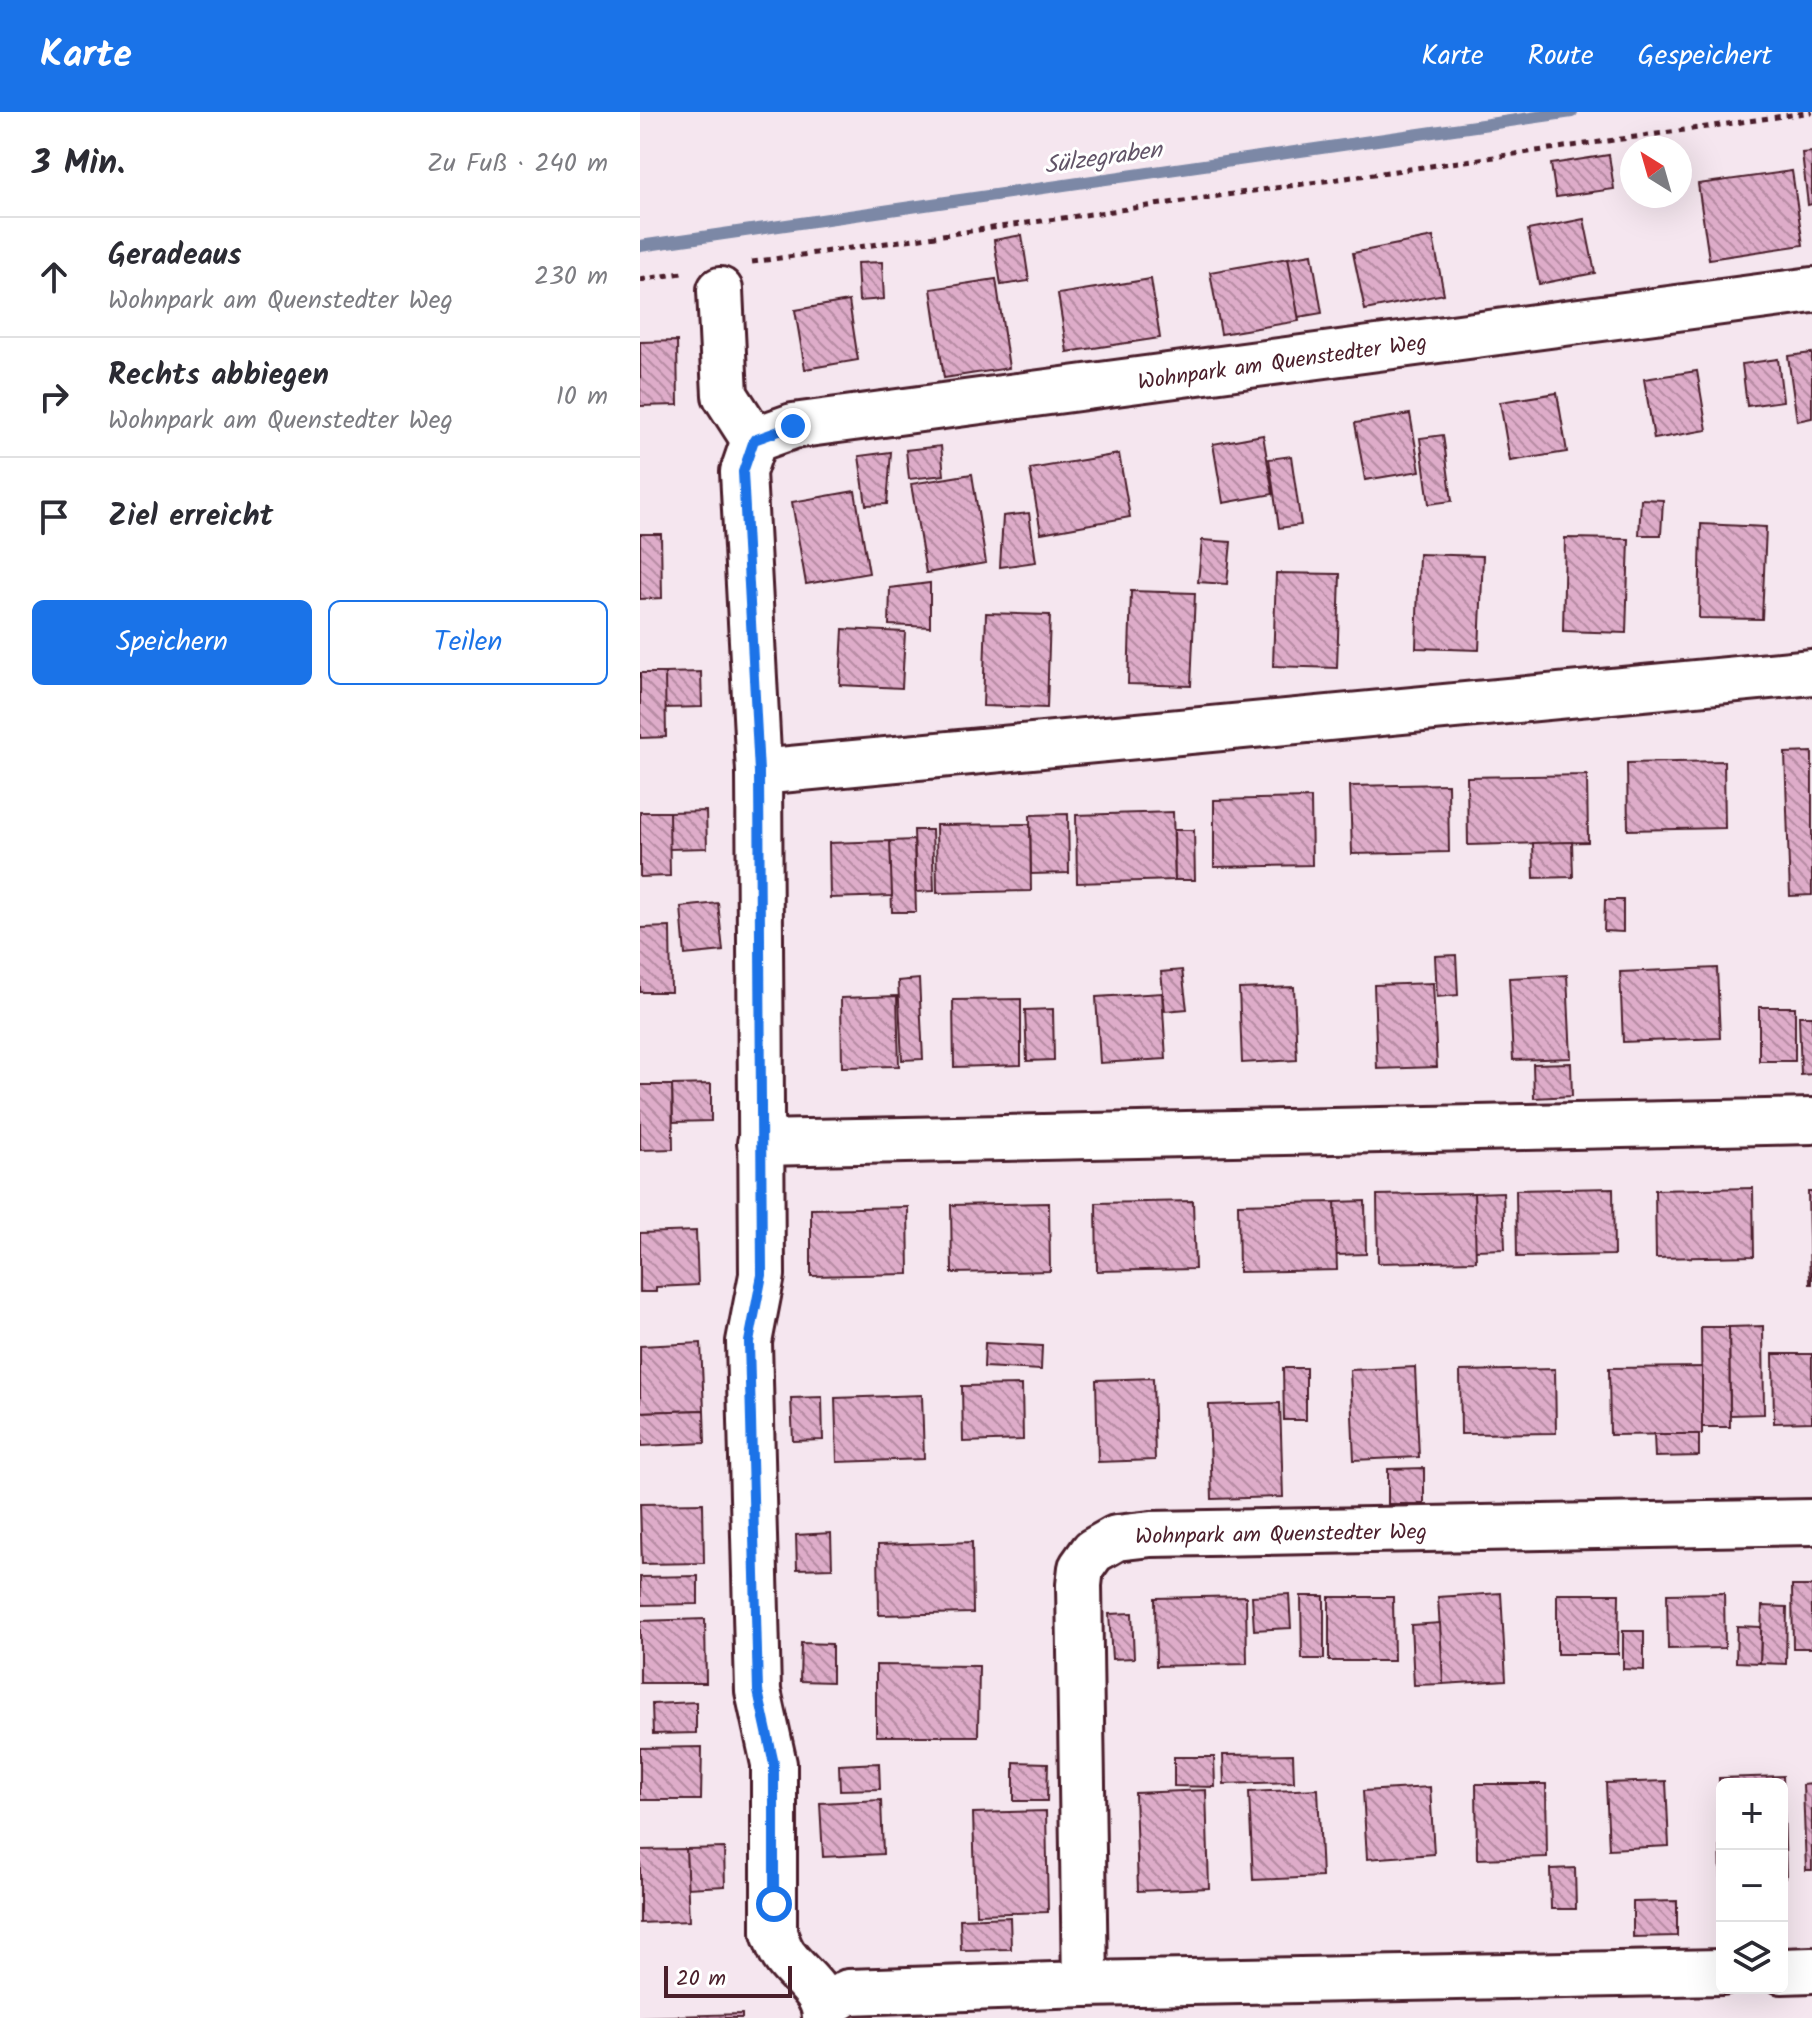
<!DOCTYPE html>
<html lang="de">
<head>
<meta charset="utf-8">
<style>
  body { margin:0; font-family:Kalam,sans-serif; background:#f2f2f3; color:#2b2b33 }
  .controls { position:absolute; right:24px; bottom:24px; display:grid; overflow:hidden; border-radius:12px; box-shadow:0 8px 32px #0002 }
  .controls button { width:72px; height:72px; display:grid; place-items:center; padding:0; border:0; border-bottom:2px solid #e1e1e2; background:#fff; color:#2b2b33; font:40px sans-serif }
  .compass { position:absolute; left:980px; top:24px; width:72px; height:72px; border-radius:50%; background:#fff; box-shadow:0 8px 32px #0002; rotate:323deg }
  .scale { position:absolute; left:24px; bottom:20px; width:128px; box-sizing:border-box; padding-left:8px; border:4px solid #4a1f2b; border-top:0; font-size:22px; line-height:28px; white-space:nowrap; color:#4a1f2b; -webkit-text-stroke:6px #fff; paint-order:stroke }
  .stop { position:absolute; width:24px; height:24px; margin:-18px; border:6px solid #1a73e8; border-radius:50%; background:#fff }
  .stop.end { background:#1a73e8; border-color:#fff; box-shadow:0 2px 8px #0008 }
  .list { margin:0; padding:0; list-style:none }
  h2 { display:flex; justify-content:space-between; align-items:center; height:104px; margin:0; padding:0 32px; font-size:34px }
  h2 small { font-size:26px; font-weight:400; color:#7c7c81 }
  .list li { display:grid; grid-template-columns:52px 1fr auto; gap:24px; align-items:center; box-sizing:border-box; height:120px; padding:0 32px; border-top:2px solid #e1e1e2 }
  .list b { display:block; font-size:30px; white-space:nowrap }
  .list p { margin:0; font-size:26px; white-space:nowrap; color:#7c7c81 }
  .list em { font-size:26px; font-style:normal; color:#7c7c81 }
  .actions { display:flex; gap:16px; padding:24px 32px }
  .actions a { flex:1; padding:18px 0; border:2px solid #1a73e8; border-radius:12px; text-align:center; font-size:28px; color:#1a73e8 }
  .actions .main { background:#1a73e8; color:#fff }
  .icon { flex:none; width:44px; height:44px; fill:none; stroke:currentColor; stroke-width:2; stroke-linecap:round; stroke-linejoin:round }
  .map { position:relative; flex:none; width:1172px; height:1906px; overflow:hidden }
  header { display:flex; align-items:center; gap:48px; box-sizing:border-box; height:112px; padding:0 40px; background:#1a73e8; color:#fff }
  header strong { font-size:38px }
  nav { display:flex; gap:44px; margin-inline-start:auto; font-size:28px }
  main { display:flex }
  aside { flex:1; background:#fff }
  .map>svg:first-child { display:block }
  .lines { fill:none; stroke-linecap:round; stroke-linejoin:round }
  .stream { stroke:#7b88a6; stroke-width:12 }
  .building { fill:url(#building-back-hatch); stroke:#4a1f2b; stroke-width:2 }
  .minor-casing { stroke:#4a1f2b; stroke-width:50 }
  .path { stroke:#4a1f2b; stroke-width:5; stroke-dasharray:6 6; stroke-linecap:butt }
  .minor { stroke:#fff; stroke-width:44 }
  .route { stroke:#1a73e8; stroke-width:10 }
  .labels { text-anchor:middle; stroke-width:6; stroke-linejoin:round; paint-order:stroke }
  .street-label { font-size:22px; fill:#4a1f2b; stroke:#fff }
  .water-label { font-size:24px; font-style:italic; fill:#625468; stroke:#fff }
</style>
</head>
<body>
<header>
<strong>Karte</strong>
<nav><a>Karte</a><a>Route</a><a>Gespeichert</a></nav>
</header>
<main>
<aside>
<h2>3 Min.<small>Zu Fuß · 240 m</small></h2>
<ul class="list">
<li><svg class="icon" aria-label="ahead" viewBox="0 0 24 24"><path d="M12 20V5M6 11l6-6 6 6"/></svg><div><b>Geradeaus</b><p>Wohnpark am Quenstedter Weg</p></div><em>230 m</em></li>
<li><svg class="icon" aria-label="right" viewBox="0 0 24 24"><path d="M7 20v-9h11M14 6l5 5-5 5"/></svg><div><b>Rechts abbiegen</b><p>Wohnpark am Quenstedter Weg</p></div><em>10 m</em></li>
<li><svg class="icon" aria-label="arrive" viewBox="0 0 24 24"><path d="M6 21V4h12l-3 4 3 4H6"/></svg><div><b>Ziel erreicht</b></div></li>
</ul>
<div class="actions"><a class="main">Speichern</a><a>Teilen</a></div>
</aside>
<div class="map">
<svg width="1172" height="1906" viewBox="0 0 1172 1906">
  <defs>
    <pattern id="building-back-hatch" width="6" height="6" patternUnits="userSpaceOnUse" patternTransform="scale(2)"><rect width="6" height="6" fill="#deacc9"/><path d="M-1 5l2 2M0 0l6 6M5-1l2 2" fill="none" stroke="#b68ba3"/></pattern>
  </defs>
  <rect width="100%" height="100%" fill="#f5e6ef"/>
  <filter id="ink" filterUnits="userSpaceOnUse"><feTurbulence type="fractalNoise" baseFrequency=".0125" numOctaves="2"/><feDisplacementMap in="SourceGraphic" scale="16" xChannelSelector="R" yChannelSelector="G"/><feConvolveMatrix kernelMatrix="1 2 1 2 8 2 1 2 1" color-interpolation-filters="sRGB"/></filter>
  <g filter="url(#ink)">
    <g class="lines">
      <polyline class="stream" points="0,134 932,0"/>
    </g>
    <g class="building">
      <polygon points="1172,40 1172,92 1168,93 1162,41"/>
      <polygon points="969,43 974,77 916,85 911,52"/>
      <polygon points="1152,59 1163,133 1069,147 1058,72"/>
      <polygon points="944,107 955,161 899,172 888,118"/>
      <polygon points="382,123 389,169 361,173 354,128"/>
      <polygon points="793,125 804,182 725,198 713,141"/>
      <polygon points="672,142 682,201 658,205 648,146"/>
      <polygon points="648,146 659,209 581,222 570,160"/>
      <polygon points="242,150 244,187 219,189 217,151"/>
      <polygon points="356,167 369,256 304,266 291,177"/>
      <polygon points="511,167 520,226 427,240 418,182"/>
      <polygon points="209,189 218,248 165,257 155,198"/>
      <polygon points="37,229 38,293 0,294 0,230"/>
      <polygon points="1172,241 1172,306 1157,309 1148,244"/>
      <polygon points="1138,247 1143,289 1107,294 1102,252"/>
      <polygon points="1057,259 1067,318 1014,327 1004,267"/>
      <polygon points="917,281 927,340 870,349 860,290"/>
      <polygon points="770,302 780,359 725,368 715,311"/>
      <polygon points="623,323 633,382 583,391 573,332"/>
      <polygon points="803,323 812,389 789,392 780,326"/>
      <polygon points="301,334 304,363 269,367 266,338"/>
      <polygon points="251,340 247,392 226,393 219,344"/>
      <polygon points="479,342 490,405 401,421 390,357"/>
      <polygon points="651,344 661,413 639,416 629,347"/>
      <polygon points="332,362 346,451 286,461 271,372"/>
      <polygon points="215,379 229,461 166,472 152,390"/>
      <polygon points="1001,387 1023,388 1021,423 999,423"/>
      <polygon points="389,401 396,450 360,455 363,404"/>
      <polygon points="1061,412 1126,415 1122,507 1059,506"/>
      <polygon points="0,422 21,422 22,486 0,487"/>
      <polygon points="925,426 989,427 986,521 923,519"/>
      <polygon points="562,428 591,430 587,472 558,470"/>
      <polygon points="779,442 843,444 839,538 776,536"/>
      <polygon points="636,461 700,462 697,556 633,554"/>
      <polygon points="290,471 290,515 249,513 250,476"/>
      <polygon points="491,479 555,481 551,574 488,572"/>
      <polygon points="346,501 410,503 407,596 343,594"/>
      <polygon points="203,517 265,520 262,576 200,573"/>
      <polygon points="61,560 62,595 25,596 25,561"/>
      <polygon points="0,561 25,561 26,625 0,626"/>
      <polygon points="1172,640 1172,783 1150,784 1145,641"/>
      <polygon points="1084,649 1085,716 988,718 987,651"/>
      <polygon points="947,663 948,730 828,733 827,665"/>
      <polygon points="808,672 809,740 712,742 710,674"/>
      <polygon points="671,686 672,753 574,755 574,688"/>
      <polygon points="66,699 67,736 29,737 29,700"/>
      <polygon points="0,700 29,700 30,764 0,765"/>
      <polygon points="533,700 535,768 437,771 436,703"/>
      <polygon points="428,702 429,761 391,762 390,703"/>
      <polygon points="390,712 391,779 297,781 296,713"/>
      <polygon points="274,718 292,718 294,779 276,780"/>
      <polygon points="534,718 554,718 555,768 535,768"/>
      <polygon points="274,728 276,800 252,800 250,729"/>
      <polygon points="250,729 252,784 190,786 189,731"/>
      <polygon points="932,730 933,765 894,766 893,731"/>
      <polygon points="965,788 983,788 983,820 964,819"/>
      <polygon points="78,791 83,839 45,843 41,795"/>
      <polygon points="30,815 31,880 0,880 0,816"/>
      <polygon points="816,843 818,883 797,885 795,844"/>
      <polygon points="1077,856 1080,926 983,930 980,860"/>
      <polygon points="542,858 547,897 525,899 521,860"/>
      <polygon points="927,863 931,946 873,948 869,866"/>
      <polygon points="279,867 283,947 262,948 258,869"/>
      <polygon points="793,871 797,955 737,957 734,873"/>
      <polygon points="654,875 657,948 602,951 599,877"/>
      <polygon points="522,881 526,947 460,951 456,885"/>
      <polygon points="257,884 259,954 202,955 201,886"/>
      <polygon points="381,887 381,953 314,955 313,888"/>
      <rect x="1119" y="895" width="36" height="54"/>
      <polygon points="413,897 414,948 387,949 385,898"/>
      <polygon points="1159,904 1172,904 1172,962 1161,963"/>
      <polygon points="931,951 932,984 894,986 893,952"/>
      <polygon points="71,972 71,1009 33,1010 32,973"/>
      <polygon points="0,973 32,973 33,1037 0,1038"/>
      <polygon points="973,1076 974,1143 877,1145 876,1078"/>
      <polygon points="1113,1076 1114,1144 1016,1146 1015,1078"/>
      <polygon points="863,1080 865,1137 835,1138 834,1081"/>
      <polygon points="1168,1080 1172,1080 1172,1172 1170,1172"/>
      <polygon points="834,1081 836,1149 738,1151 737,1083"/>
      <polygon points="553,1089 555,1157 457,1159 456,1091"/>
      <polygon points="725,1089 726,1142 696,1143 695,1090"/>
      <polygon points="695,1090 697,1158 599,1160 598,1092"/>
      <polygon points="409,1091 410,1159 312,1161 311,1093"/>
      <polygon points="268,1095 269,1162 171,1164 171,1097"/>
      <polygon points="56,1119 58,1173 16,1175 16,1180 0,1180 0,1121"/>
      <polygon points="1123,1214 1124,1302 1090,1303 1089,1215"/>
      <polygon points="1061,1215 1089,1215 1090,1315 1062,1315"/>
      <polygon points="61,1231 64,1298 0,1300 0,1234"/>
      <polygon points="345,1231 402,1234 401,1258 344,1255"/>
      <polygon points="1133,1242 1172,1242 1172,1310 1134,1311"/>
      <polygon points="775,1255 779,1345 714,1348 710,1258"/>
      <polygon points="1062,1255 1062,1322 970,1323 969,1256"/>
      <polygon points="643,1256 666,1256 666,1308 644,1308"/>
      <polygon points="915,1257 916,1321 821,1322 820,1259"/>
      <polygon points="513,1266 515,1348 458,1350 456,1268"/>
      <polygon points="382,1273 383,1328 323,1330 322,1274"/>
      <polygon points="282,1283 284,1347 197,1350 195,1286"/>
      <polygon points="182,1285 183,1328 153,1329 151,1286"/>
      <polygon points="640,1291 643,1385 572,1387 569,1293"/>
      <polygon points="64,1298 65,1331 2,1334 1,1300"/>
      <polygon points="1014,1322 1059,1322 1059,1344 1015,1345"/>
      <polygon points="784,1356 784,1392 748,1392 748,1357"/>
      <polygon points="63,1391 64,1451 2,1452 0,1392"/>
      <polygon points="191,1421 192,1456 157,1457 156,1423"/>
      <polygon points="332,1430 333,1501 239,1503 238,1433"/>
      <polygon points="58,1464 58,1492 1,1493 0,1465"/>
      <polygon points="1152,1474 1172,1474 1172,1536 1153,1536"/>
      <polygon points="861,1481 866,1568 803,1572 798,1485"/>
      <polygon points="1084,1481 1085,1536 1028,1537 1027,1482"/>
      <polygon points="649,1482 651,1516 614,1518 612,1484"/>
      <polygon points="917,1482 979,1482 978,1542 917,1542"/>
      <polygon points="606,1484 607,1552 516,1554 515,1486"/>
      <polygon points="661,1484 684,1484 684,1547 662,1547"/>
      <polygon points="689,1485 753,1485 754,1549 689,1549"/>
      <polygon points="1122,1494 1147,1495 1146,1552 1120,1551"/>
      <polygon points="492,1501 494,1546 472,1547 469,1502"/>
      <polygon points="65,1507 66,1571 0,1571 0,1509"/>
      <polygon points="800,1511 803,1572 774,1573 771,1513"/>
      <polygon points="1097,1514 1121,1515 1120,1551 1096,1550"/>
      <polygon points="983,1519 1004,1519 1004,1558 983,1557"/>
      <polygon points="161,1531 192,1532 192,1570 160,1569"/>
      <polygon points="236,1553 339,1554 338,1624 236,1624"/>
      <polygon points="56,1590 56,1621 13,1622 12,1592"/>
      <polygon points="62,1635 61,1688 0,1688 0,1636"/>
      <polygon points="653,1642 654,1670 584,1672 583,1643"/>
      <polygon points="534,1645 574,1645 575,1675 534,1674"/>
      <polygon points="374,1650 408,1651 407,1689 374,1689"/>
      <polygon points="239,1651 240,1677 200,1678 199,1653"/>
      <polygon points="1143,1664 1146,1766 1142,1766 1142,1672 1082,1672 1081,1768 1079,1666"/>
      <polygon points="1026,1669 1029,1734 969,1737 966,1671"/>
      <polygon points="836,1672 906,1672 907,1745 837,1747"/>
      <polygon points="1172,1672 1172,1758 1166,1758 1163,1673"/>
      <polygon points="790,1675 794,1742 727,1747 723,1679"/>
      <polygon points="678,1677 682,1765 613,1768 609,1680"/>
      <polygon points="566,1678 569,1776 498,1779 495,1681"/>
      <polygon points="241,1688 243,1742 183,1745 180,1691"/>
      <polygon points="406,1699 408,1800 336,1802 333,1701"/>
      <polygon points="84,1736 85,1774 47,1776 46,1737"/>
      <polygon points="46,1737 49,1809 0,1811 0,1738"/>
      <polygon points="935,1756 936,1797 911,1797 910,1757"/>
      <polygon points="1037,1789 1037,1824 993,1825 993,1790"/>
      <polygon points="370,1805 371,1837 321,1838 320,1807"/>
      <polygon points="102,1902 102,1906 0,1906 0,1905"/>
    </g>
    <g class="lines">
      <g class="minor-casing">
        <g id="minor">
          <polyline points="80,178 85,283 114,328"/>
          <polyline points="119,660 1172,560"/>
          <polyline points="120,1031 1172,1009"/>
          <polyline points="1142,1859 1172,1858"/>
          <polyline points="445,1872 439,1473 441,1456 453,1439 476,1426 511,1422 1172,1410"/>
          <polyline points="185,1894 208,1880 445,1872 1082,1860"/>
          <path d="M185 1906C185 1879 161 1866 146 1846 140 1839 137 1829 134 1821V1652L118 1579 109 1230 122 1163 119 660 103 360 114 328 153 314 1172 178"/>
        </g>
      </g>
      <g class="path">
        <polyline points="112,150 1172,0"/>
        <polyline points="0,168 42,161"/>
      </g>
      <use href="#minor" class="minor"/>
    </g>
  </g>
  <g class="lines" filter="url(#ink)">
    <polyline class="route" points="134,1792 134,1652 118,1579 109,1230 122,1163 119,660 103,360 114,328 153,314"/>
  </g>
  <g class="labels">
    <g class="street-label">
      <text transform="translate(642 249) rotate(-8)" y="8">Wohnpark am Quenstedter Weg</text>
      <text transform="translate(641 1421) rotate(-1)" y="8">Wohnpark am Quenstedter Weg</text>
    </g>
    <g class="water-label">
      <text transform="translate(463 45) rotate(-8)" y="8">Sülzegraben</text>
    </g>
  </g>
</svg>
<div class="controls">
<button>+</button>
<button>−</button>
<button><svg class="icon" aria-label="layers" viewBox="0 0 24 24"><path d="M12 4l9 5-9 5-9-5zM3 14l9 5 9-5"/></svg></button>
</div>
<svg class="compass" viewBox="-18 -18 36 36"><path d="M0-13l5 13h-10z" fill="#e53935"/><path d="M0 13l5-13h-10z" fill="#7c7c81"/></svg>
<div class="scale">20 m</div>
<div class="stop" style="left:134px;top:1792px"></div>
<div class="stop end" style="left:153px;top:314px"></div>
</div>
</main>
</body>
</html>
